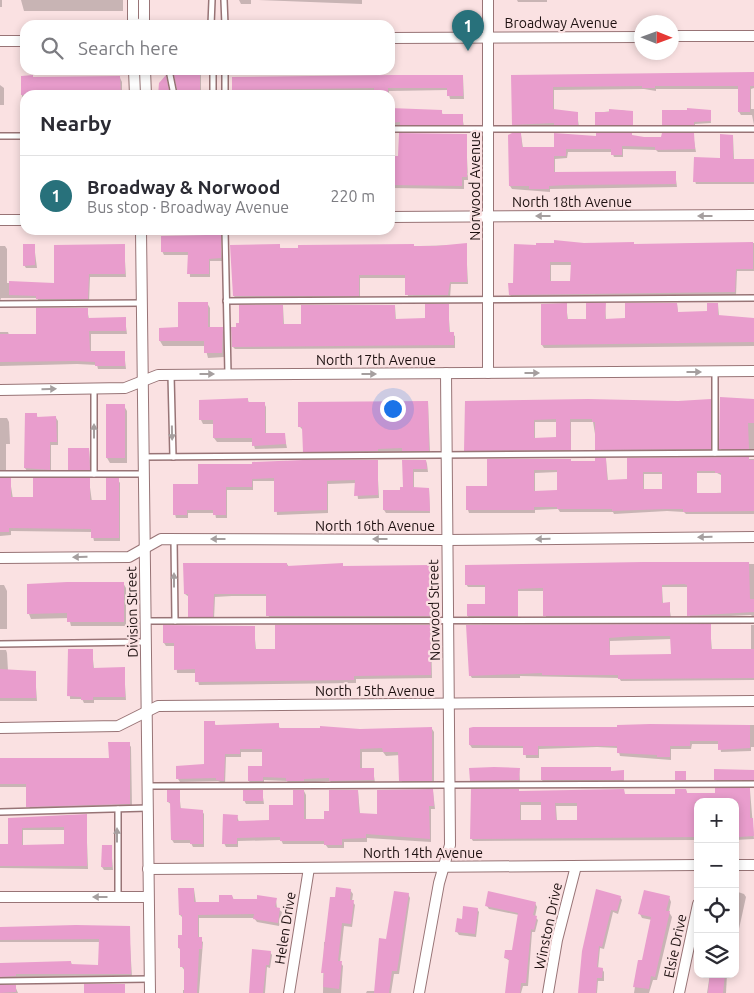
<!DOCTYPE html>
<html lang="en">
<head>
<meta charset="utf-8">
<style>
  body { margin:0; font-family:Ubuntu,sans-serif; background:#f7f7f7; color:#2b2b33 }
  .controls { position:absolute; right:15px; bottom:15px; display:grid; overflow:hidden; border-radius:10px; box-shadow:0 2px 8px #0003 }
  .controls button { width:45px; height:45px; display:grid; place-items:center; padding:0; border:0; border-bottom:1px solid #e1e1e2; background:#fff; color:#2b2b33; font:25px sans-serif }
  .compass { position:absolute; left:634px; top:15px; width:45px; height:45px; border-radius:50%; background:#fff; box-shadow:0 2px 8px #0003; rotate:91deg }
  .you { position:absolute; left:392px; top:408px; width:18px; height:18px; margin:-12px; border:4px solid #fff; border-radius:50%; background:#1a73e8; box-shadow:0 0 0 8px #1a73e833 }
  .badge { display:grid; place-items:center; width:32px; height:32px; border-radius:50%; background:#28717b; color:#fff; font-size:16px; font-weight:700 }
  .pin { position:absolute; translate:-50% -41px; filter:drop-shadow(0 1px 2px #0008) }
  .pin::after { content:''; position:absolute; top:26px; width:18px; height:15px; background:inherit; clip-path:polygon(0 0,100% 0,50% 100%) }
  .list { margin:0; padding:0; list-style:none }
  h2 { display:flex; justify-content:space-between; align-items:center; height:65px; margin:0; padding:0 20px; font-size:21px }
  h2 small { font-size:16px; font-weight:400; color:#7c7c81 }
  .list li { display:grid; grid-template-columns:32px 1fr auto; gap:15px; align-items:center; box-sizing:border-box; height:80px; padding:0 20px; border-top:1px solid #e1e1e2 }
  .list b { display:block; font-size:19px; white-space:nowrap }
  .list p { margin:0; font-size:16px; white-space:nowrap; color:#7c7c81 }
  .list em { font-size:16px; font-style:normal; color:#7c7c81 }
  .icon { flex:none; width:28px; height:28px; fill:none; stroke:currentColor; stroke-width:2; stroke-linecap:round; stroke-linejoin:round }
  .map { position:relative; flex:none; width:754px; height:993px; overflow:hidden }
  .search { position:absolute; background:#fff; box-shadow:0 2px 8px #0003; left:20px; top:20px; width:375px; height:55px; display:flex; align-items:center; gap:12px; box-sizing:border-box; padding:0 18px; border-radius:15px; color:#7c7c81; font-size:19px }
  .panel { position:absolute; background:#fff; box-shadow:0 2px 8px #0003; left:20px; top:90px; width:375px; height:145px; border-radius:15px }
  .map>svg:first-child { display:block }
  .shadow { fill:#0003; fill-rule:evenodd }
  .building { fill:#e99dcd; fill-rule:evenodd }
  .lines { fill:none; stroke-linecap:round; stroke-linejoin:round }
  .service-casing { stroke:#987476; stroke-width:8 }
  .minor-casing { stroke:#987476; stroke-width:12 }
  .service { stroke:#fff; stroke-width:5 }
  .minor { stroke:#fff; stroke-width:10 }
  .oneway { fill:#a59f9f }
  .labels { text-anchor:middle; stroke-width:4.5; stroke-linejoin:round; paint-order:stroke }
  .street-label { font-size:14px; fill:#1d1010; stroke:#fae1e2 }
</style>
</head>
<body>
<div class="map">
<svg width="754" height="993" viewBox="0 0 754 993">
  <rect width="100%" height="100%" fill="#fae1e2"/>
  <g class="shadow">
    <rect x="0" y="0" width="2" height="7"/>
    <polygon points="21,0 123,0 123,11 24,11"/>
    <polygon points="251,0 251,4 241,4 239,0"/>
    <polygon points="258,0 385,0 362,0 362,4"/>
    <polygon points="517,0 547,0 547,2 518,2"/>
    <polygon points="174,70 201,70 201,90 207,90 208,95 179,95"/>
    <polygon points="754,74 754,88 751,89 751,109 754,109 754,125 752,115 741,115 739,112 739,89 656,89 656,91 644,89 554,90 554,110 577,113 579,127 557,127 556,126 515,127 513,124 512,76"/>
    <polygon points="22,77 34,79 120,78 122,82 122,95 25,95 25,105 22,101"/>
    <polygon points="463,77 464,99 450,99 448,90 389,91 389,95 376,95 375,91 235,92 233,89"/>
    <polygon points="0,85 4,88 4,105 0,105"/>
    <polygon points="390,110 441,111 443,115 462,115 464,127 390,126"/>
    <polygon points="620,110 632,112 633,126 598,126 596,113"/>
    <polygon points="710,111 711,123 695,124 695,127 664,127 663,124"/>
    <polygon points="21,119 25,119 25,133 21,128"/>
    <polygon points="466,135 468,180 464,180 464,189 390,188 390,157 399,157"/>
    <polygon points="521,135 523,148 555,148 597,138 644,139 693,135 696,152 658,152 656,150 623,149 623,157 614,157 612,152 568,152 567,158 555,159 555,173 675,172 677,187 550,189 550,192 512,189 510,186"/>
    <polygon points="733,136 734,160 754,160 754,184 696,184 695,181 721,159"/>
    <polygon points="23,166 25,166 25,192 23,189"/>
    <polygon points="220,237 222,261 210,261 210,277 190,277 189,255 164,255 162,251"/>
    <path d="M754 243V271H737L736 295 511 297 510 294 514 284 515 246ZM551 265H572L571 283H551Z"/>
    <polygon points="34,245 37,268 26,268 24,265"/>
    <polygon points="124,245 126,277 90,277 89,302 39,302 37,298 1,298 0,302 0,246 5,246 7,249 7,283 55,284"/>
    <polygon points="466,245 468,284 451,284 450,298 408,298 407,278 360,278 360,299 236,299 234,296 279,246 281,249"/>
    <polygon points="207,303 210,308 210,329 222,329 225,333 224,357 208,358 205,346 163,346 160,341 160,329 180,329"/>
    <polygon points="605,304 606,320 626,320 677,304 678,313 708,313 718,304 719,316 754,319 754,346 544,348 542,345 566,305 568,320 588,320"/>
    <polygon points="448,305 450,333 455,336 455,348 235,349 233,347 283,306 284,325 302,325 395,306 396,321 422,320"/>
    <polygon points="87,309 89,319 125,319 127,334 91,334 91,352 124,352 126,369 98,369 97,365 77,364 0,366 0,332 8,332 9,335 38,335"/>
    <polygon points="754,399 754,451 722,451 721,449"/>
    <polygon points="248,400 249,403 264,403 266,407 266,434 284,434 287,448 255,449 253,442 217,442 214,438 214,424 203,424 201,420 201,401"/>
    <path d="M710 400 711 451 598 452 593 422H571V452L467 453 465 450 466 402H678ZM535 422H557L558 438 535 439Z"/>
    <polygon points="428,402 430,453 379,452 379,454 306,454 304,451 303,430 300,427"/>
    <polygon points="124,406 127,411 127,463 110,463 107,458"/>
    <polygon points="26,414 36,414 38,418 56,418 58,421 58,445 51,445 51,472 27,471 25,468"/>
    <polygon points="0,418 7,418 9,422 10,444 6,444 6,473 0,473"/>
    <polygon points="89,449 91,473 71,473 69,469"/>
    <path d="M628 459H754V476H723L717 473H697V494L754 491V514H686L684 512 667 511 614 514 613 512H560L558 509 535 510V513H469L468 510 489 487 488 460 596 463 606 460 608 481H628ZM558 472V491L535 492V473ZM644 474H663L664 490 644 491Z"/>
    <polygon points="377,461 379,498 358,499 356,483 328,484 328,513 277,515 275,481 253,481 253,490 227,490 227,518 216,518 215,513 188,513 188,518 176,518 175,514 199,485"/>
    <polygon points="403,461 426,461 427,464 428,472 414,472 414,488 429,489 430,513 386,513 384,510 384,491 401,491 404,488"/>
    <polygon points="0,480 10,480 13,499 34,498 89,480 92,502 107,501 118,480 120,483 120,541 94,541 92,532 11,531 11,535 0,536"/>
    <polygon points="643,563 754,564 754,618 751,615 690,618 688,587 662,587 663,604 669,604 671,618 546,618 544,591 518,591 518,618 469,619 468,616 486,605 486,587 468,587 466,584"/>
    <polygon points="185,564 287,564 289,567 342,565 344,567 429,566 431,619 269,619 267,596 232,596 215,597 214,619 191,619 189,597 185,594"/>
    <polygon points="123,583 126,588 126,626 71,626 69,618 31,619 29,614"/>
    <polygon points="0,585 4,585 7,591 7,629 0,629"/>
    <path d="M751 625H754V680L621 681 619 678 520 676V678H472L470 675 468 626H710L712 651 751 650ZM672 639V655L610 656V641Z"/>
    <polygon points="429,626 431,630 432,678 356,679 356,683 199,685 196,673 177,673 175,646 166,646 164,643 254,628 256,650 276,650"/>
    <polygon points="0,650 6,650 7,653 8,671 35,673 37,701 0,701"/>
    <polygon points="69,650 92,650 94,669 124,669 126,700 94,700 94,703 84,703 82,699 70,699"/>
    <polygon points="214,722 216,726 278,724 280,729 432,729 434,732 434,784 402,784 400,755 386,756 383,752 362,752 362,769 373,769 375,783 332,784 330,781 289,784 287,781 264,780 264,784 251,784 249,781 263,767 263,752 241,752 241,757 226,757 225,784 218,781 180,782 178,779 205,765"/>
    <polygon points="650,725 754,725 754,747 751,747 751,751 721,752 720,744 692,744 691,749 671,749 671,760 620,756 618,748 597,747 539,749 539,758 526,758 525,748 472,748 470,745"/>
    <polygon points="129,744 131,747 132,807 30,810 27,787 0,787 0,759 110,759"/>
    <polygon points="519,769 520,782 472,782 471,780"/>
    <polygon points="610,769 611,772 623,772 624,782 543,782 542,780"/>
    <polygon points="754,771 754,783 717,782 716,779"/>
    <path d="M623 790 625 795H676L686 790 688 795 716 794 750 790 754 839 735 840V802H698V840L473 841 471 838 519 792ZM521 805H542V821H521ZM556 806H579V821H557Z"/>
    <polygon points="262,791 264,804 246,804 244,800"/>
    <polygon points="304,791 306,795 306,820 325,820 330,813 358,791 360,814 379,815 433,791 435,809 431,809 431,842 367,838 367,842 344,842 344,848 328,848 325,844 283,844 281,840 238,841 238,847 226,847 224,843 237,816 239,822 270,821 295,806"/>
    <polygon points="179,792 181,810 202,811 204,814 204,847 193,847 191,843 174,843 172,840 172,805 168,802"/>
    <path d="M86 815 88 869 0 868V845H9V819ZM23 830H65V845L23 846Z"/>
    <polygon points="111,846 113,870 104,870 102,867"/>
    <polygon points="194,889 196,903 221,903 232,896 234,900 276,900 277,908 282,912 279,926 257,922 254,918 199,918 199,939 203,942 199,993 183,993 183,990 186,990 185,971 182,967 182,952 179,948 179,936 183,936 183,918 180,915"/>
    <polygon points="350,890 353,894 352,901 355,905 352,927 344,926 340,962 343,966 341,993 323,993 324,942 327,942 336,899"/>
    <polygon points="735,891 744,894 746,897 735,947"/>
    <polygon points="408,894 410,898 399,974 394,974 391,993 366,993 367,991 375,991 387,940"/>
    <polygon points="620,897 622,900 618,914 613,912 604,949 600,948 598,969 602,969 604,972 604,981 598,981 597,993 580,993 583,951"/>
    <polygon points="669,897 671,902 669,912 672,917 657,980 653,980 649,993 634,993 639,961 643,962 652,920 642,918 640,914"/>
    <polygon points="535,903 537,907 535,917 538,920 535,932 532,932 528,986 523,986 521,993 507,993 510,961 505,958 513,952 519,915 489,909 487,906"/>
    <polygon points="477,909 479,912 476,937 459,935 457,932 463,920"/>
    <polygon points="129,927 132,977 17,977 17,979 0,981 0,965 71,962 72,965 100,966 100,942 0,942 0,928"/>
    <polygon points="270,952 272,955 270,968 267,967 265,993 250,993"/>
    <polygon points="710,974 727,974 726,993 707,993"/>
    <polygon points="0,985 15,986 18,993 0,993"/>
  </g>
  <g class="building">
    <polygon points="173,70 200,70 200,95 178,95"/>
    <polygon points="754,72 754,86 750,86 750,112 738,112 738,86 655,86 655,88 642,88 642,86 553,87 553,109 578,112 578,125 554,125 554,123 512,125 511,75"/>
    <polygon points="33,75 33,77 120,76 121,95 21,95 21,76"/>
    <polygon points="166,75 170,95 158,95 159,83"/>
    <polygon points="392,75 463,75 463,96 447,96 447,88 388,88 388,95 374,95 374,88 232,90 232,77"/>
    <polygon points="390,108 442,110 442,114 463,114 463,125 400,125 400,122 390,123"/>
    <polygon points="687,108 711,110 711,121 694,122 694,125 662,125 662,110 687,110"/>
    <polygon points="609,109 633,111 633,125 595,125 595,112 609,112"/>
    <polygon points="399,133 467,134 467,177 462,177 462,186 390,185 390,156 398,156"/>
    <polygon points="512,133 521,133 522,147 554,147 554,133 596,136 596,133 632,133 632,135 644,137 661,137 662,133 694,133 695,149 655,150 655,147 622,146 622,155 611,155 611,149 566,149 566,156 554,156 554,172 676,171 676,184 567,185 549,186 549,189 529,189 529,186 509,186 508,135"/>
    <polygon points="720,134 733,135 733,159 754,159 754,182 693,182 694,157 720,158"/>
    <polygon points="206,235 221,235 221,258 209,259 209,274 187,274 188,252 161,252 161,236"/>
    <path d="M554 240 584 243 634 242V244L753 242V269H736L735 292 509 295 508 283H513L514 244 536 245V243H554ZM550 262H571L570 281H550Z"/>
    <polygon points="467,243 467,282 450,282 448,295 405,295 405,275 359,275 359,296 233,296 230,245 280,244 280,248 298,248 298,245 414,244 414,246 436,246"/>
    <polygon points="23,244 35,244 35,265 23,266"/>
    <polygon points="125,244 125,274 89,274 88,299 36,299 36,296 9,295 9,281 54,283 54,245"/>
    <polygon points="178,302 208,302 208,327 223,327 222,353 204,353 204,341 159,341 159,328 178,327"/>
    <polygon points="567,303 567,319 586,319 586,303 606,303 605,319 625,318 625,303 677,303 678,312 707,311 707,303 718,303 718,315 754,318 754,342 541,345 541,304"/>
    <polygon points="425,304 449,304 449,332 454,332 454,345 232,347 231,327 236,327 236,323 239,323 239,305 283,305 283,324 301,324 301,305 395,305 395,319 425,318"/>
    <polygon points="36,308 88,308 88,318 126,317 126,331 89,331 90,351 125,351 125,366 95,366 95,362 75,361 0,362 0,334 36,334"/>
    <polygon points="720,397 754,399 754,423 748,423 749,449 719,449"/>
    <polygon points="248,398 248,402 265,402 265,433 285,433 286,444 252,446 252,438 213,438 213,420 199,420 199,400"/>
    <path d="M588 399 678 401 711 399V449L595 450V422H592V419H570L571 450 464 451 465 401ZM556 419V437L534 438V420Z"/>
    <polygon points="428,401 429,451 402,451 402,448 378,449 378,451 303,452 302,427 298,427 298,402"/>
    <rect x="106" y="404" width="19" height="54"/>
    <polygon points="25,413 37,413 37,417 56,416 57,442 50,442 50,470 24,468"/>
    <polygon points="68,448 89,448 90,470 68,470"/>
    <path d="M749 457V460H754V511L683 512V509H665L612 511V509H557V507H534V510H466V486H487V459H571V461H595V458H606L607 480 627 479V458ZM534 470H557V490L534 491ZM697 471H715V473H721V493H697ZM643 472H662V489H643Z"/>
    <polygon points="303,460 378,460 378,495 354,496 355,480 327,481 327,510 274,512 274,478 252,479 252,487 226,487 226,515 213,515 213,510 187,510 187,515 173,515 173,484 198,484 198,464 252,464 252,462"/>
    <polygon points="402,460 426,460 427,469 413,469 413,487 429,488 430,511 383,510 383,490 400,490 400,487 403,487"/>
    <polygon points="0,478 11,478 11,497 33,497 33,478 90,478 90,500 106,500 106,478 119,478 119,538 91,538 91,529 9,528 9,532 0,532"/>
    <polygon points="643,562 749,562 750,599 754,599 754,612 687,616 687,585 684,584 662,585 662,603 670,602 670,616 543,616 543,588 540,588 518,589 518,616 467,616 467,604 485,604 485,585 465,585 465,565"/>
    <polygon points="183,563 287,563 287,566 343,563 343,566 430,565 430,616 266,616 266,594 214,594 213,617 188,617 188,594 184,594"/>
    <polygon points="67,582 124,582 124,622 67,622 67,613 27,614 27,584"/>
    <path d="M711 624V649H754V678L618 679V675H542V673L469 676 466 625ZM634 636H670L671 654 610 655 609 638Z"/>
    <polygon points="163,625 255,626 255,649 275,649 275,625 430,625 431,675 354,676 354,680 195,682 195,669 174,670 174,643 163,643"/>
    <polygon points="68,649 93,649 93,668 125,667 125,697 93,697 93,700 81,700 81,697 67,696"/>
    <polygon points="0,669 36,671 36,698 0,698"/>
    <polygon points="204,721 215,721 215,725 279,723 279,728 320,728 320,726 360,729 432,727 432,781 399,781 398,752 383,752 382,748 360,749 360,768 374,768 374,780 329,781 329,778 304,779 304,781 286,781 286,778 263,777 263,781 248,781 248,766 262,766 262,749 240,749 240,754 225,754 224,781 216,780 216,778 176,779 176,766 204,764"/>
    <polygon points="650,724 750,725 750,748 718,750 718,741 690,741 690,746 670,746 670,757 657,757 657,755 617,753 617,746 538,746 538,755 523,755 523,746 469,745 469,728 473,727 617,727 617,725"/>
    <polygon points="108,742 130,742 130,804 26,807 26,784 0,784 0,758 109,758"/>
    <polygon points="494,767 520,768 519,780 470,781 469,768"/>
    <polygon points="541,767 611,767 611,771 624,770 624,780 541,780"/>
    <polygon points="714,769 754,770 754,780 714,780"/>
    <rect x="675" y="771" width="11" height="9"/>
    <path d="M715 788H750V818H753L754 836 739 837 738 802H695L698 837 470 839 471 789H519V791L624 789 625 794H675V789H686L687 793H715ZM520 802H541V820H520ZM555 803H577V820H556Z"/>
    <polygon points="433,789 434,806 429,806 430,839 366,834 366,838 342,839 342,845 324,845 324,841 280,841 280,837 237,838 237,844 222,844 223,814 238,815 237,821 269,820 269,805 293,805 293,790 304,790 304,819 324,819 324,811 329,811 329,790 358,790 359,813 377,814 377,790"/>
    <polygon points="167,790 180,790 180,808 203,810 203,844 190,844 190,840 171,840 170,802 167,802"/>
    <rect x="243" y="790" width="20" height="11"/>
    <path d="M87 814V866H0V844H8V818ZM64 827V844L22 845V828Z"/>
    <polygon points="102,845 112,845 112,867 101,867"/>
    <polygon points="336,887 351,889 350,900 354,900 351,924 342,923 338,961 342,961 339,989 323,987 324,973 321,973 330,897 335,897"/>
    <polygon points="178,888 194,888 194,902 219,902 219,895 232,895 233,899 257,899 257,895 277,898 275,907 280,908 278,923 253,919 254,914 198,915 198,937 202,937 202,949 199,949 197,993 184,993 184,967 180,967 180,948 178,948 178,935 182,935 182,915 179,915"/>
    <polygon points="596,889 621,896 617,911 611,910 602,947 599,946 597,967 603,968 602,978 597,978 596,993 578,993 582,951"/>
    <polygon points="644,890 670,896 666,911 670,911 655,977 651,976 649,989 633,987 638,960 642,960 651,917 638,914"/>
    <polygon points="394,891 409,893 397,971 392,971 389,993 374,993 379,938 386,939"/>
    <polygon points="488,891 536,902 533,915 537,916 534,930 531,929 526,983 521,983 520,993 505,993 509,959 504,958 505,950 512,950 518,913 485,906"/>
    <polygon points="463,906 478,908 475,934 455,932 457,918 462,919"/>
    <polygon points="76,925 130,926 131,974 16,974 16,976 0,977 0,963 71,961 71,964 98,965 99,939 0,940 0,927"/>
    <polygon points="252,949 271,951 269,965 266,965 263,993 249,993"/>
    <polygon points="710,974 725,974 723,993 708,993"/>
    <rect x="84" y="984" width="41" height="9"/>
    <polygon points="0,985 16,985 16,992 0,993"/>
  </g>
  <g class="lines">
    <g class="service-casing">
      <g id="service">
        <polyline points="224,0 225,25"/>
        <polyline points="211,25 212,0"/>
        <polyline points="169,70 174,95"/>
        <polyline points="213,70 213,95"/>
        <polyline points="225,95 225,70"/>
        <polyline points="390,129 754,129"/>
        <polyline points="0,136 25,136"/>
        <polyline points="225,230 228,374"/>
        <polyline points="226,301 754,298"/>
        <polyline points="0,304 142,303"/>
        <polyline points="715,372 715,453"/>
        <polyline points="171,375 173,457"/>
        <polyline points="144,457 754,453"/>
        <polyline points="0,474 144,474"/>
        <polyline points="94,474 94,388"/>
        <polyline points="174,539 175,621"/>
        <polyline points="146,621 754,620"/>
        <polyline points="0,644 146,642"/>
        <polyline points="148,786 754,784"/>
        <polyline points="0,812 148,808"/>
        <polyline points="118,897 118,809"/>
        <polyline points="0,981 149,979"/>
      </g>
    </g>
    <g class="minor-casing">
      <g id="minor">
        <polyline points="133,0 133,20 137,25"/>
        <polyline points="140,25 144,21 144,0"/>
        <polyline points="672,36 754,36"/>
        <polyline points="390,38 642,37"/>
        <polyline points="0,41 25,41"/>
        <polyline points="134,70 135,95"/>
        <polyline points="145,70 146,95"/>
        <polyline points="390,217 754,215"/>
        <polyline points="0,220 25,220"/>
        <polyline points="141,230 150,993"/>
        <polyline points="488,373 488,0"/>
        <polyline points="0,390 125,388 158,375 754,371"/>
        <polyline points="0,558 129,557 161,539 447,540 754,537"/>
        <polyline points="0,728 118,726 158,706 754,701"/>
        <polyline points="735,865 754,865"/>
        <polyline points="148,869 698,865"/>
        <polyline points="0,897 148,897"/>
        <polyline points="289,993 309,868"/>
        <polyline points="419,993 439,883 450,845 446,373"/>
        <polyline points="548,993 557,940 576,866"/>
        <polyline points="679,993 698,904"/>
      </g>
    </g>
    <use href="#service" class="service"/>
    <use href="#minor" class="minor"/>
  </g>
  <defs><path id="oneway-solid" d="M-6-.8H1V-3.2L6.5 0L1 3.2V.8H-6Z" transform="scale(1.25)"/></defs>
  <g class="oneway">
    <use href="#oneway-solid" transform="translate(543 216) rotate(180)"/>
    <use href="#oneway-solid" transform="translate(705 216) rotate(180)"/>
    <use href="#oneway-solid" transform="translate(694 372)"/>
    <use href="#oneway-solid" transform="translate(532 373)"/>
    <use href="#oneway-solid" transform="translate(207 374)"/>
    <use href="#oneway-solid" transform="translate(369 374)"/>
    <use href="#oneway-solid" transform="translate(49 389) rotate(-1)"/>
    <use href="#oneway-solid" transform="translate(94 431) rotate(-90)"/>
    <use href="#oneway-solid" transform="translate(172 433) rotate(89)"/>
    <use href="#oneway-solid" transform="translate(705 537) rotate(179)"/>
    <use href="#oneway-solid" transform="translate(218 539) rotate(-180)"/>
    <use href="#oneway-solid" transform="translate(380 539) rotate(-180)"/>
    <use href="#oneway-solid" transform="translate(543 539) rotate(179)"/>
    <use href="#oneway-solid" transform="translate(80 557) rotate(179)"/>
    <use href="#oneway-solid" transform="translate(174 580) rotate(-90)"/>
    <use href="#oneway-solid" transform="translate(117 835) rotate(-90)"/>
    <use href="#oneway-solid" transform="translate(100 897) rotate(180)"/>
  </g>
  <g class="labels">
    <g class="street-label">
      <text x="561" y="28">Broadway Avenue</text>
      <text transform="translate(475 186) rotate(-90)" y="5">Norwood Avenue</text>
      <text x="572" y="207">North 18th Avenue</text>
      <text x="376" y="365">North 17th Avenue</text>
      <text x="375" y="531">North 16th Avenue</text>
      <text transform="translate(434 610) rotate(-91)" y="5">Norwood Street</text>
      <text transform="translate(132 612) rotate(-91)" y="5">Division Street</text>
      <text x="375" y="696">North 15th Avenue</text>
      <text x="423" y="858">North 14th Avenue</text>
      <text transform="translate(548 926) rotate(-78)" y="5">Winston Drive</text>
      <text transform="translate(285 928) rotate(-81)" y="5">Helen Drive</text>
      <text transform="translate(675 946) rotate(-78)" y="5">Elsie Drive</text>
    </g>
  </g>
</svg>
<div class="controls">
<button>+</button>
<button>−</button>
<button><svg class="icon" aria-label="locate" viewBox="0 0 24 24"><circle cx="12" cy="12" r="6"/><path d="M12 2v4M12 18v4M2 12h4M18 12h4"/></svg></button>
<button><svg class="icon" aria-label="layers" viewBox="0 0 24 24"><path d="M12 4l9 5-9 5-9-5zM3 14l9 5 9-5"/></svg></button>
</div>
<svg class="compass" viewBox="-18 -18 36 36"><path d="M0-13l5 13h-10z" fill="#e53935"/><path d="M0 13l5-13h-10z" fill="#7c7c81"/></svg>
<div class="you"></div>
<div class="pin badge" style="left:468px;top:51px">1</div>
<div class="search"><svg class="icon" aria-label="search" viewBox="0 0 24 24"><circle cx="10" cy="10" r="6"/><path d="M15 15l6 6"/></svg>Search here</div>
<section class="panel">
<h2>Nearby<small></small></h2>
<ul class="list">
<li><span class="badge">1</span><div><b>Broadway &amp; Norwood</b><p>Bus stop · Broadway Avenue</p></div><em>220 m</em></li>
</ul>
</section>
</div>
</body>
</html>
